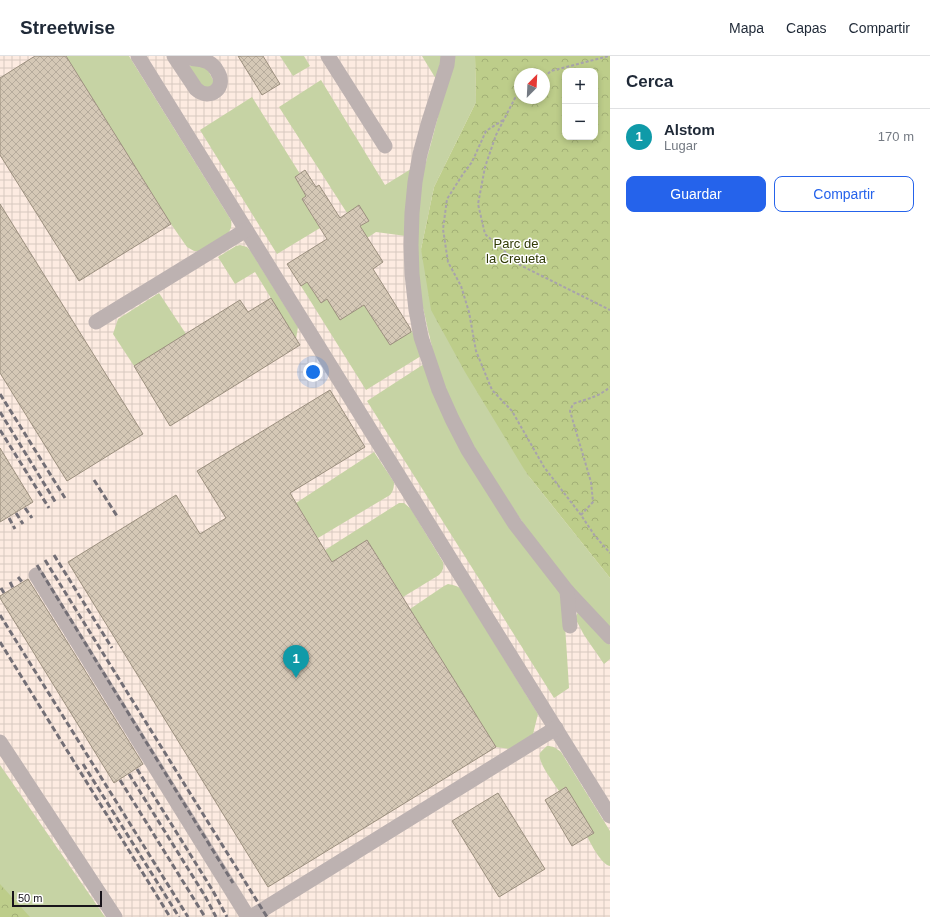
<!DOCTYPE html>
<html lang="es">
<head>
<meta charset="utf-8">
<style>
  body { margin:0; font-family:Helvetica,sans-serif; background:#f2f2f3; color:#1f2937 }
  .controls { position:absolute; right:12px; top:12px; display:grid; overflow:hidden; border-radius:8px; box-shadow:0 2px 6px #0003 }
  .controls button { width:36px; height:36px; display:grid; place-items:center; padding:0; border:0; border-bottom:1px solid #e0e1e3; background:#fff; color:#1f2937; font:20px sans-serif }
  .compass { position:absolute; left:514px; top:12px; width:36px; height:36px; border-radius:50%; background:#fff; box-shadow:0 2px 6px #0003; rotate:24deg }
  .scale { position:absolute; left:12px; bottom:10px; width:90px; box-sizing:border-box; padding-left:4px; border:2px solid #18141b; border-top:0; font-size:11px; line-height:14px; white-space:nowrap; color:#18141b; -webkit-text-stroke:3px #fff; paint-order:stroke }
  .you { position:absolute; left:313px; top:316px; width:14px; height:14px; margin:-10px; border:3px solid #fff; border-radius:50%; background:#1a73e8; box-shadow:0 0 0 6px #1a73e833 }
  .badge { display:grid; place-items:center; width:26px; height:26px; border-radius:50%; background:#2563eb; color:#fff; font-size:13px; font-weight:700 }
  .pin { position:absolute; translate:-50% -33px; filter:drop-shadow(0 1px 2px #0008) }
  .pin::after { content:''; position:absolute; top:21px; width:14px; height:12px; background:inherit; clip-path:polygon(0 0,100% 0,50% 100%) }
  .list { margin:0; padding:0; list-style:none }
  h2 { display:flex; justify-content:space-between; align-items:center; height:52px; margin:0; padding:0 16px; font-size:17px }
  h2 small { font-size:13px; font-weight:400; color:#747a83 }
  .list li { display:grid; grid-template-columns:26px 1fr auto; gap:12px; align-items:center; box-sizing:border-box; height:56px; padding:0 16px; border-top:1px solid #e0e1e3 }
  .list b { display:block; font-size:15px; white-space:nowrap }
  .list p { margin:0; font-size:13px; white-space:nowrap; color:#747a83 }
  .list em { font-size:13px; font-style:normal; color:#747a83 }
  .actions { display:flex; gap:8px; padding:12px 16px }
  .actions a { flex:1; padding:9px 0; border:1px solid #2563eb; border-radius:8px; text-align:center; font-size:14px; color:#2563eb }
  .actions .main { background:#2563eb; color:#fff }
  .map { position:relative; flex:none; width:610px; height:861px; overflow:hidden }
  header { display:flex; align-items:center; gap:24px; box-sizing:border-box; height:56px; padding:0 20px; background:#fff; border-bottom:1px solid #e0e1e3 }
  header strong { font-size:19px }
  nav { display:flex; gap:22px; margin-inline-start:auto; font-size:14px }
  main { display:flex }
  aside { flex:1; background:#fff }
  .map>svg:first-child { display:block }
  .industrial { fill:url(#industrial-grid) }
  .grass { fill:#c6d3a4 }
  .forest { fill:url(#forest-crowns); fill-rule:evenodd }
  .building { fill:url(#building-cross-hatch); stroke:#9b8f7e }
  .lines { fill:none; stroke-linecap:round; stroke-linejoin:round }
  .path { stroke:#a8a3ab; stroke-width:2; stroke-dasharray:3 2; stroke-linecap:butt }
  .minor { stroke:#bdb2b1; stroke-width:15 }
  .rail { stroke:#736f76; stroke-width:3; stroke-dasharray:6 3; stroke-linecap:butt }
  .labels { text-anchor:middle; stroke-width:3; stroke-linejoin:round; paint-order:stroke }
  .park-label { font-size:13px; fill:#313b06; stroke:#fff }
</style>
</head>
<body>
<header>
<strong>Streetwise</strong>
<nav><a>Mapa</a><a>Capas</a><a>Compartir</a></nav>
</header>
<main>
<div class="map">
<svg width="610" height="861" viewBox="0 0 610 861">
  <defs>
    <pattern id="industrial-grid" width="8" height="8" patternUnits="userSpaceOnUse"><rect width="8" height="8" fill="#fdebe1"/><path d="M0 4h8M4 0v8" fill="none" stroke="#d8c9c0"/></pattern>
    <pattern id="forest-crowns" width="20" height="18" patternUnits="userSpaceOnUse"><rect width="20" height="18" fill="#bdcd8a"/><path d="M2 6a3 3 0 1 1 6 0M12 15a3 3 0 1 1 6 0" fill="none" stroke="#a2af76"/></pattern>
    <pattern id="building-cross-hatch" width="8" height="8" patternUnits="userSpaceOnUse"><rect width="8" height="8" fill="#d5c8b6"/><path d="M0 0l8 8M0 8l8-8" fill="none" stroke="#b6ab9c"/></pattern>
  </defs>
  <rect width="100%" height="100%" fill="#fcf7ff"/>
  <polygon class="industrial" points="0,0 475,0 476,46 434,131 421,193 431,254 527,418 610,522 610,861 19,861 0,840"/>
  <g class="grass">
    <path d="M66 0H129L231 164C232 170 231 173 228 177L199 195H194L187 191 171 168Z"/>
    <polygon points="280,0 304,0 310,10 293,20"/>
    <polygon points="422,0 442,0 436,23"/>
    <polygon points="454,0 475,0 476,46 434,131 421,193 527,418 610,522 610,572 572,531 529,476 478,399 452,351 438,317 420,239 416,175 421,125"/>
    <polygon points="191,9 206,10 214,26 210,31 204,32 189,11"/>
    <polygon points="321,24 385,129 411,113 406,180 376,176 367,182 360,170 369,165 359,150 347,157 279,51"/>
    <polygon points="252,41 300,118 295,121 306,140 302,143 320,172 277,198 200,74"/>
    <polygon points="240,189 247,191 250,194 298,271 296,283 255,216 235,228 218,201 236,190"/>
    <polygon points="307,226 321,247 327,243 364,249 390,289 412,275 421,300 366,334 301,230"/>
    <polygon points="159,237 186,278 134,310 113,278 118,263"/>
    <polygon points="424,308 563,537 569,632 554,642 367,345"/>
    <path d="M374 396 394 426C394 432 393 435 390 439L318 482 296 447Z"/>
    <path d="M399 447H404L411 453 443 506C444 512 443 515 439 519L403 541 367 484 332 506 325 494Z"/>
    <path d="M448 528C454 529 457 530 461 533L538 658 533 678 510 693 496 691 410 553 444 530Z"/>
    <polygon points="578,556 583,559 610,589 610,603 604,608 584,579 575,562"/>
    <path d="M547 690C553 690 556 692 561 696L610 775V810C594 806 573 747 566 731L559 735C554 727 537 706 540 697 542 694 545 692 547 690Z"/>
    <polygon points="0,709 105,861 19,861 0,840"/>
  </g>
  <g class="forest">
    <path d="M475 0H610V522L527 418 465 316 431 254 421 193 434 131 476 46ZM565 15H595V81H565ZM520 18H544V42H520Z"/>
    <polygon points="0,828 30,861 0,861"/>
  </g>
  <g class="building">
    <polygon points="35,0 66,0 171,168 79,225 0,99 0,22"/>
    <polygon points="238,0 263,0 280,28 262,39"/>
    <polygon points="305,114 316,131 319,129 340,162 359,149 369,165 360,170 383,206 373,213 410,272 411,276 390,289 364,249 340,264 327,243 321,247 307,226 301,230 287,208 327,183 302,143 306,140 295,121"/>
    <polygon points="0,148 143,378 67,425 0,317"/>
    <polygon points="271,242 300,289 170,370 134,310 240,244 248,256"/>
    <polygon points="330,334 365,391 290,437 332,506 367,484 496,691 268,831 68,506 176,439 200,478 226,462 197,415"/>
    <polygon points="0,392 33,446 0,466"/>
    <polygon points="28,523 143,708 114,727 0,542 0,540"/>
    <polygon points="566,731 594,777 572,790 545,744"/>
    <polygon points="498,737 545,813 499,841 452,765"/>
  </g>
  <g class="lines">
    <g class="path">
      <polyline points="544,21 551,15 609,0"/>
      <polyline points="520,39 515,42 496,79 485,111 478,148 485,178 520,209 610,254"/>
      <polyline points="503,64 486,75 472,106 463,118 447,143 443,173 448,206 461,230 469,256 476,295 492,334 512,355 544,411 581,459 595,480 610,497"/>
      <path d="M581 459 593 446 591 426 570 355 573 348C588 342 597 342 610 331"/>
    </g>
    <g class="minor">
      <polyline points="138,0 610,760"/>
      <path d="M174 0 196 33C210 46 228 31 217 15 215 11 212 8 208 6 199 2 187 3 177 0"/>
      <polyline points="328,0 385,90"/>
      <polyline points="448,0 447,9 429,65 420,98 415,126 412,157 411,189 412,218 416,254 421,281 439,334 452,363 468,394 515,468 567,535 610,581"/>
      <polyline points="96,266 246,174"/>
      <polyline points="36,519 248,861"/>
      <polyline points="567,535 570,570"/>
      <polyline points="0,686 115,861"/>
      <polyline points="251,861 556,672"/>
    </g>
    <g class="rail">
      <polyline points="0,338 65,442"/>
      <polyline points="0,356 56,447"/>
      <polyline points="0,374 49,452"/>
      <polyline points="94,424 117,460"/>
      <polyline points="25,452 32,462"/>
      <polyline points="16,457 23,468"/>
      <polyline points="9,462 15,473"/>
      <polyline points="54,499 112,592"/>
      <polyline points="45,504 267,861"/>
      <polyline points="37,509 233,827"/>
      <polyline points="18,521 22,526"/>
      <polyline points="10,526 13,532"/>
      <polyline points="1,532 4,537"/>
      <polyline points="0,559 188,861"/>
      <polyline points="0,586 170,861"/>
      <polyline points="83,708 179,861"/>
      <polyline points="137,713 213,835 227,861"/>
      <polyline points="129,718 205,840 216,861"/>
      <polyline points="120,724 205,861"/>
    </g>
  </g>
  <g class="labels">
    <g class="park-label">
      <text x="516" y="192">Parc de<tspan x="516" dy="15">la Creueta</tspan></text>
    </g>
  </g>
</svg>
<div class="controls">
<button>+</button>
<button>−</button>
</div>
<svg class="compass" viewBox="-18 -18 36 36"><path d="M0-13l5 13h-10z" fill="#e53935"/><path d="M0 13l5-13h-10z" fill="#747a83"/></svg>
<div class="scale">50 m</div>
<div class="you"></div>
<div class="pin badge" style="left:296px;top:622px;background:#0f9aa8">1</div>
</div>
<aside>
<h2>Cerca<small></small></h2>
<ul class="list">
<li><span class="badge" style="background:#0f9aa8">1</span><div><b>Alstom</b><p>Lugar</p></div><em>170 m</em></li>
</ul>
<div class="actions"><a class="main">Guardar</a><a>Compartir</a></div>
</aside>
</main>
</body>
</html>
